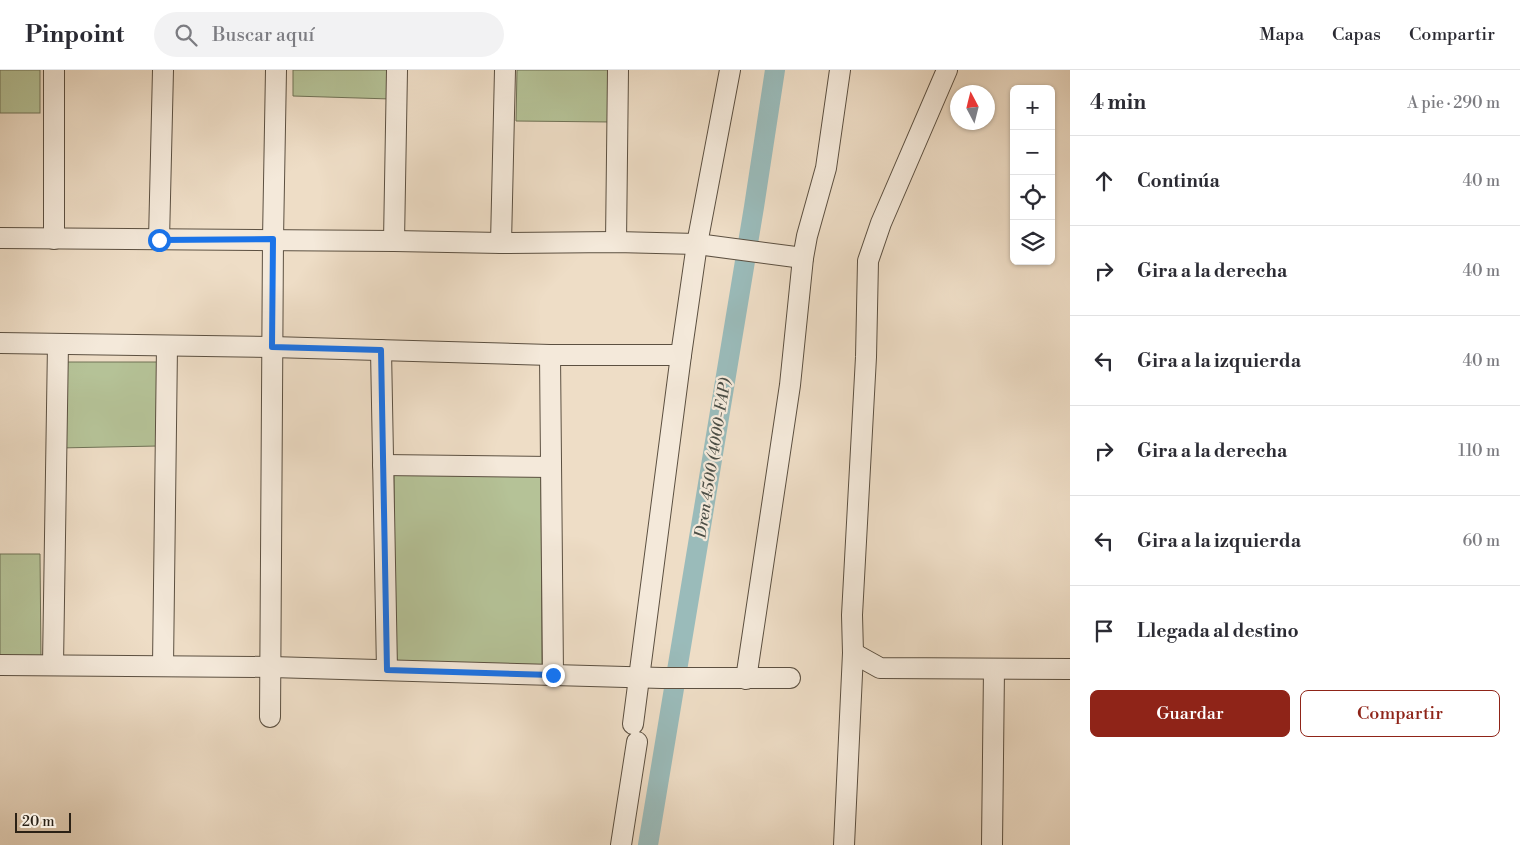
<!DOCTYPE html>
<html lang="es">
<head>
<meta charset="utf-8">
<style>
  body { margin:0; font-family:"Libre Bodoni",serif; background:#f2f2f3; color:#2b2b33 }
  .controls { position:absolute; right:15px; top:15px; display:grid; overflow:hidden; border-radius:8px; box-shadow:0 1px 4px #0004 }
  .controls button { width:45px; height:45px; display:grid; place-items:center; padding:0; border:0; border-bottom:1px solid #e1e1e2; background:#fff; color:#2b2b33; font:25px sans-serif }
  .compass { position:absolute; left:950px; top:15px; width:45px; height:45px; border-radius:50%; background:#fff; box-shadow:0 1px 4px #0004; rotate:353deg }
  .scale { position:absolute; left:15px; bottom:12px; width:56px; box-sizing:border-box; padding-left:5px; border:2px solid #2b2115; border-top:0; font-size:14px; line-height:18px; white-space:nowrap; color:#2b2115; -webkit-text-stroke:4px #f4e9da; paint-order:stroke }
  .stop { position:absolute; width:15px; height:15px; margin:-11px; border:4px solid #1a73e8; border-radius:50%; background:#fff }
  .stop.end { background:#1a73e8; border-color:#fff; box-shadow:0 1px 5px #0008 }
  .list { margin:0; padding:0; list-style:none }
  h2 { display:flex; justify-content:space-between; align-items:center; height:65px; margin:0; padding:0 20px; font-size:21px }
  h2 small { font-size:16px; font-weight:400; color:#7c7c81 }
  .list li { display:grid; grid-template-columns:32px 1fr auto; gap:15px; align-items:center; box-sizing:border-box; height:90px; padding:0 20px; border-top:1px solid #e1e1e2 }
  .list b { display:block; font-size:19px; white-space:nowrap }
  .list em { font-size:16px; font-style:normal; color:#7c7c81 }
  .actions { display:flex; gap:10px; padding:15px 20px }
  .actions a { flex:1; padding:11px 0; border:1px solid #8f2418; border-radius:8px; text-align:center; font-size:18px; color:#8f2418 }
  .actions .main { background:#8f2418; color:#fff }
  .icon { flex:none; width:28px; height:28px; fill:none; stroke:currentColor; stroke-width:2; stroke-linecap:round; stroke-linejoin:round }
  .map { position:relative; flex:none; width:1070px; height:775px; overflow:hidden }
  header { display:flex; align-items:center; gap:30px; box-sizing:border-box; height:70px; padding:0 25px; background:#fff; border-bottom:1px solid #e1e1e2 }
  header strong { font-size:24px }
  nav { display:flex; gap:28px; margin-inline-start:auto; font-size:18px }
  .search { width:350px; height:45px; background:#f2f2f3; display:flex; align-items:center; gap:12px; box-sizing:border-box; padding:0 18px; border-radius:28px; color:#7c7c81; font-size:19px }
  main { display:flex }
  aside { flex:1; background:#fff }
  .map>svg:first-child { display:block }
  .green { fill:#b5c297; stroke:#707256 }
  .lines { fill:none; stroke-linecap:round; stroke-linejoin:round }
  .canal { stroke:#9abbba; stroke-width:20 }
  .street-casing { stroke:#5c5041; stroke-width:22 }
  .street { stroke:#f4e9da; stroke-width:20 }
  .route { stroke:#1a73e8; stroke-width:6 }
  .labels { text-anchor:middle; stroke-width:4.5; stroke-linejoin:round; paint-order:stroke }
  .water-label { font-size:16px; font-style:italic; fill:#4c4f47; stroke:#f4e9da }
</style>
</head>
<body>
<header>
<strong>Pinpoint</strong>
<div class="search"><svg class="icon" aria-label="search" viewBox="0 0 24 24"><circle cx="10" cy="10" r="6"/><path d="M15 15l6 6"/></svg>Buscar aquí</div>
<nav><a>Mapa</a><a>Capas</a><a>Compartir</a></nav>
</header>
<main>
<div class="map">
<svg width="1070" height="775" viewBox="0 0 1070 775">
  <rect width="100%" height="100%" fill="#eeddc6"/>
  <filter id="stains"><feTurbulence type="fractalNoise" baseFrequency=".004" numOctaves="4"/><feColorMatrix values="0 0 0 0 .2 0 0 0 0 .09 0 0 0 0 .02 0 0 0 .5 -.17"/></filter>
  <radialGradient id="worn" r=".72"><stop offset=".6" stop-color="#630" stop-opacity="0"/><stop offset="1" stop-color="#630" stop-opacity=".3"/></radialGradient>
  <g class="green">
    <rect x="0" y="0" width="40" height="43"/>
    <polygon points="293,0 391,0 391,29 293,26"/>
    <polygon points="517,0 612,0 611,52 516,51"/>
    <polygon points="62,292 159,292 158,376 58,378"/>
    <polygon points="394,404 541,404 542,596 394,595"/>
    <polygon points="0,484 40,484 41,590 0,589"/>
  </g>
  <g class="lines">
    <polyline class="canal" points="648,775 754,137 775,0"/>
    <g class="street-casing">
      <g id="street">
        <polyline points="54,0 54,169"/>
        <polyline points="0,168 394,171 501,173 616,172 697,174 803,188"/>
        <polyline points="159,170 163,0"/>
        <polyline points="394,171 397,0"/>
        <polyline points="616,172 618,0"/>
        <polyline points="501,173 505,0"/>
        <polyline points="0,273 272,277 550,285 681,285"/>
        <polyline points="381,280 387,600"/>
        <polyline points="550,285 553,605"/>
        <polyline points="383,395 551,397"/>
        <polyline points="853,583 880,598 1070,599"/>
        <polyline points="0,595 271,597 662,608 790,608"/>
        <polyline points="53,595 58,274"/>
        <polyline points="163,596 167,276"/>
        <polyline points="746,609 790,315 803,188 807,166 826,98 840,0"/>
        <polyline points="270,647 273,169 276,0"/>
        <polyline points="633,654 681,285 697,174 730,0"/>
        <polyline points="621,775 637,672"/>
        <polyline points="844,775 853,583 852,545 866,287 868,191 881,153 947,0"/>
        <polyline points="992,775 994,599"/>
      </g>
    </g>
    <use href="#street" class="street"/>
  </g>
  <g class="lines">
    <polyline class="route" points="159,170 273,169 272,277 381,280 387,600 553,605"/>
  </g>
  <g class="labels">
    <g class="water-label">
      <text transform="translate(712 388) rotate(-81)" y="6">Dren 4500 (4000-FAP)</text>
    </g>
  </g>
  <rect width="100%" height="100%" filter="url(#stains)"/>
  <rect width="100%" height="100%" fill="url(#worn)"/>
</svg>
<div class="controls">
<button>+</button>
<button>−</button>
<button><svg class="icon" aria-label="locate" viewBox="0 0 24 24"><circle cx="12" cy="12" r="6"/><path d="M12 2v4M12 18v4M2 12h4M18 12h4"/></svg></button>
<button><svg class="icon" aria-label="layers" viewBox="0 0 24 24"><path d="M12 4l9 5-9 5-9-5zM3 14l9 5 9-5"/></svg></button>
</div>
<svg class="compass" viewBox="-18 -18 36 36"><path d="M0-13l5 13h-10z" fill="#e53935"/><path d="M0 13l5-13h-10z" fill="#7c7c81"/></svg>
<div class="scale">20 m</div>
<div class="stop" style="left:159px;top:170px"></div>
<div class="stop end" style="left:553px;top:605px"></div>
</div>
<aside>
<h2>4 min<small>A pie · 290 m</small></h2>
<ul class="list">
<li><svg class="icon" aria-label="ahead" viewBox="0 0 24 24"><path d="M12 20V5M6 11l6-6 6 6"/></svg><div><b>Continúa</b></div><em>40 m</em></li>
<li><svg class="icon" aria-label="right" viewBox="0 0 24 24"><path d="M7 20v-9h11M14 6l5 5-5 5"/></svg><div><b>Gira a la derecha</b></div><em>40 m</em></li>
<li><svg class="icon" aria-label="left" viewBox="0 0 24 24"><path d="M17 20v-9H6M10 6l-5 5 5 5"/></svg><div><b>Gira a la izquierda</b></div><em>40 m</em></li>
<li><svg class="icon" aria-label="right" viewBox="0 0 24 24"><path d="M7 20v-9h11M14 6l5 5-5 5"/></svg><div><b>Gira a la derecha</b></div><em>110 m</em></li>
<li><svg class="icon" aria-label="left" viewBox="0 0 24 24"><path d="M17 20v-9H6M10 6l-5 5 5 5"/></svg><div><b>Gira a la izquierda</b></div><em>60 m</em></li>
<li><svg class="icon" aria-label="arrive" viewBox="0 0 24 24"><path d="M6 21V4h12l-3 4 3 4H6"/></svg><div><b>Llegada al destino</b></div></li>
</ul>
<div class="actions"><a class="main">Guardar</a><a>Compartir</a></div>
</aside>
</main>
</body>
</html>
